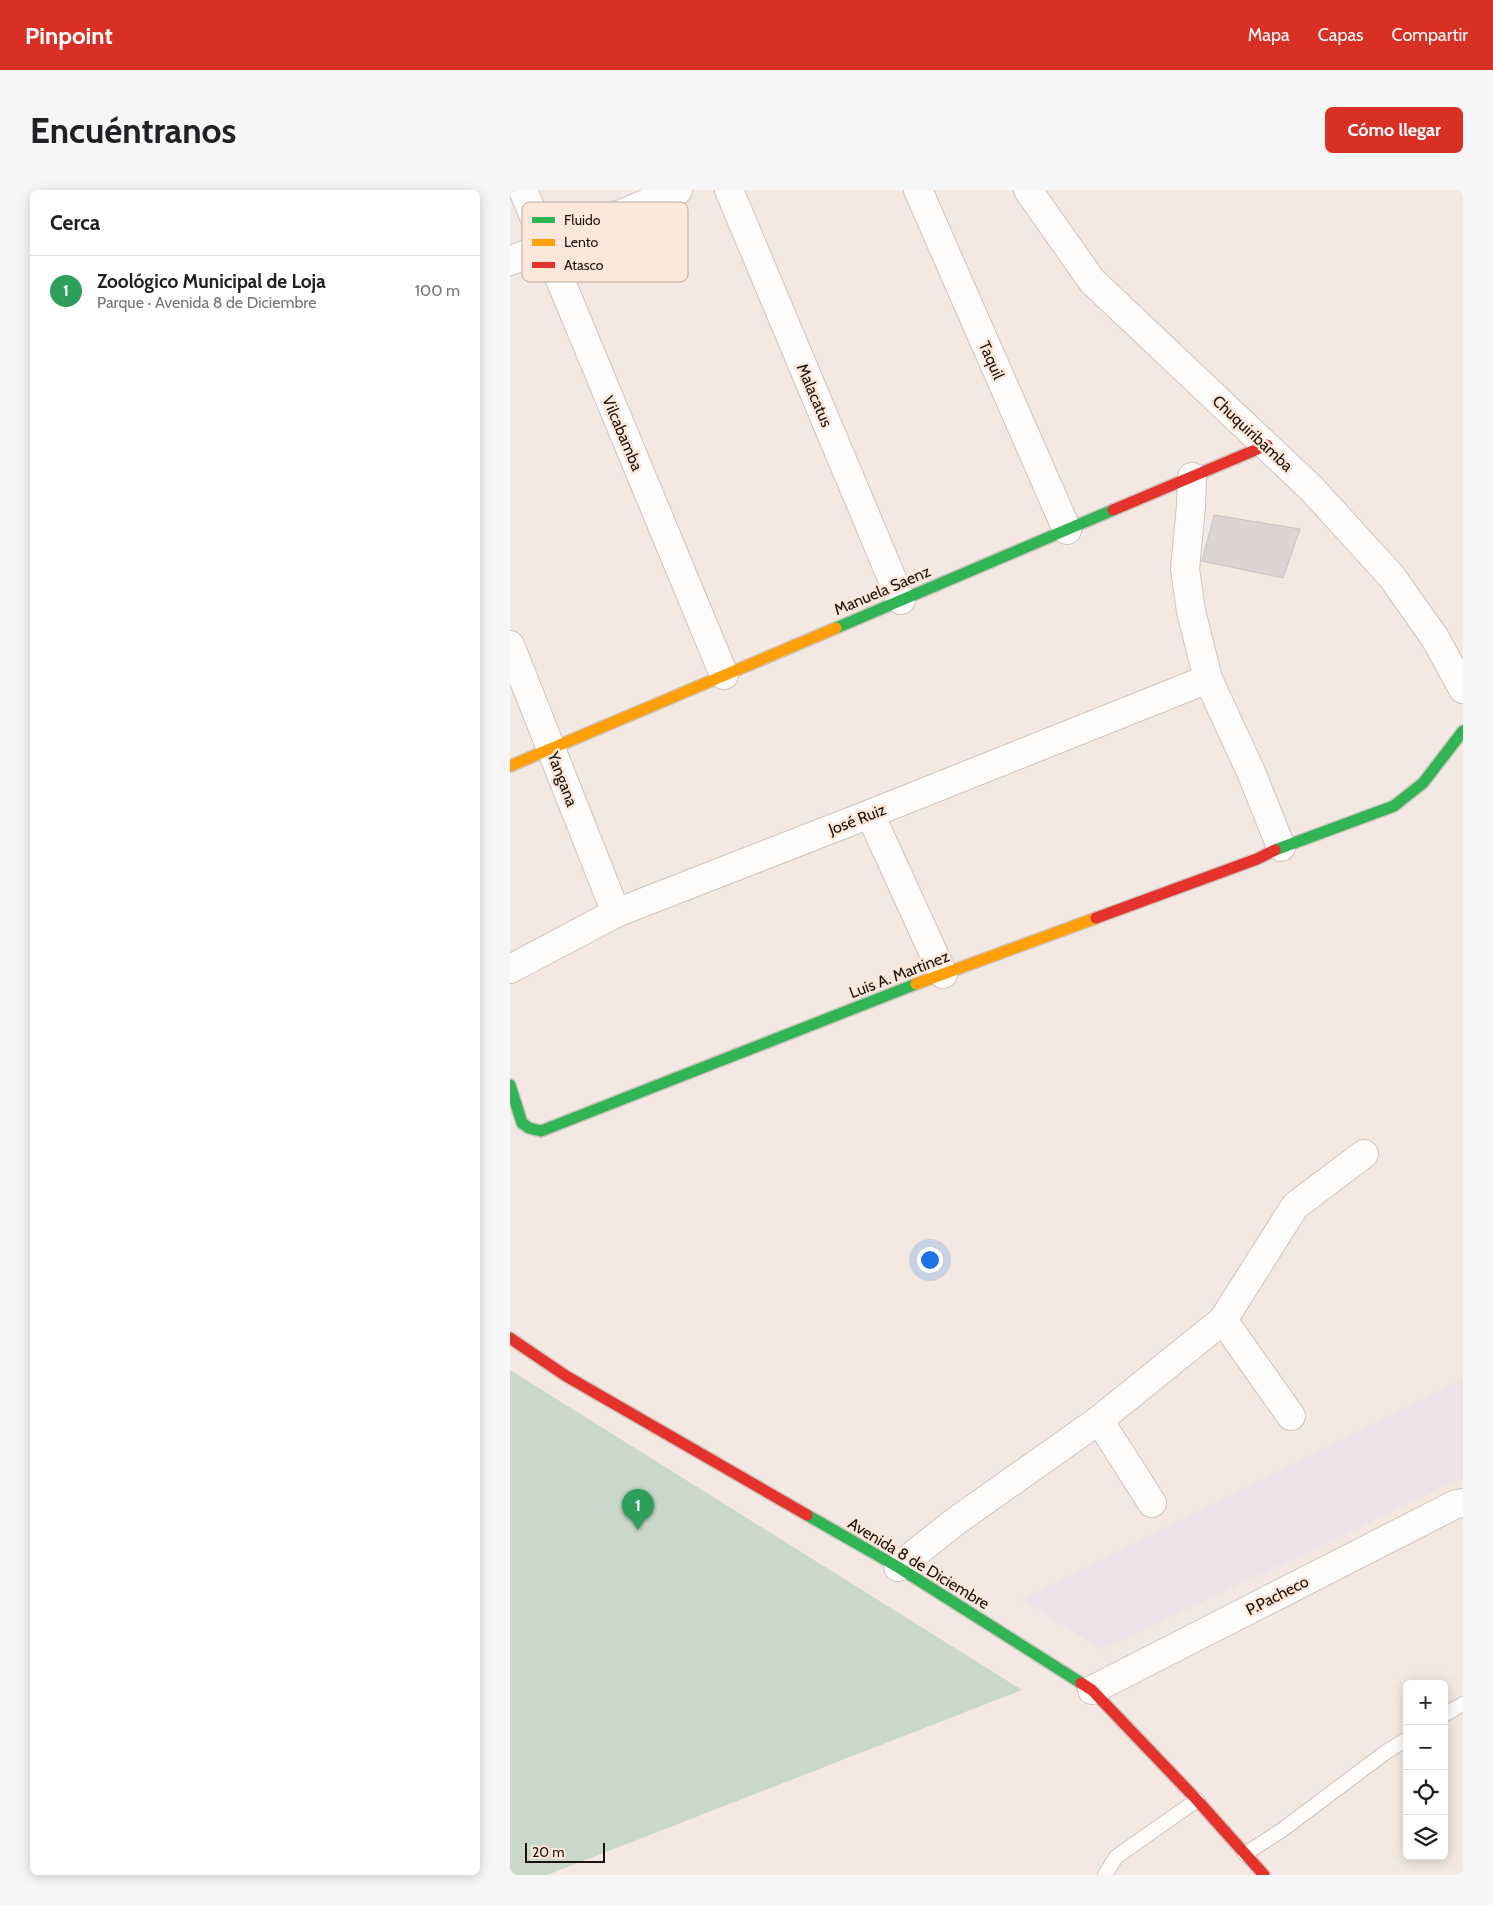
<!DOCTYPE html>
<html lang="es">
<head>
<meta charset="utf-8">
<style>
  body { margin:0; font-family:Cabin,sans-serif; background:#f6f6f6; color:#202124 }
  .controls { position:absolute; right:15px; bottom:15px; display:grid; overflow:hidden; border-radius:8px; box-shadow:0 2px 12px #0003 }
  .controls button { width:45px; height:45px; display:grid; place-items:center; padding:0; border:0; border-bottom:1px solid #e0e0e0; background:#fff; color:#202124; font:25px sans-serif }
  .scale { position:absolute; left:15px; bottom:12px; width:80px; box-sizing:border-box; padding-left:5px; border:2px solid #1e130b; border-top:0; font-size:14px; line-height:18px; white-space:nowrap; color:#1e130b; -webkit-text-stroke:4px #fbe8da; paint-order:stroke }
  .you { position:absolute; left:419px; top:1069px; width:18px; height:18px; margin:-12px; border:4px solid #fff; border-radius:50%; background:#1a73e8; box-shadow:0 0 0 8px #1a73e833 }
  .badge { display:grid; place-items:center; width:32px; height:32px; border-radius:50%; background:#d93025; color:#fff; font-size:16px; font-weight:700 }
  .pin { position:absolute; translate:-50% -41px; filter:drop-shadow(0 1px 2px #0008) }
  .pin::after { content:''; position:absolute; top:26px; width:18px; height:15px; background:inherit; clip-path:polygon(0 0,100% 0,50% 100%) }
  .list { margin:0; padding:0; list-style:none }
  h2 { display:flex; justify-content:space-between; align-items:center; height:65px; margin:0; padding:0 20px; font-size:21px }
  h2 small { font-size:16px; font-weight:400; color:#757577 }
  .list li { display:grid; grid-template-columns:32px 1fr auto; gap:15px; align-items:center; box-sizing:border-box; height:70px; padding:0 20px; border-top:1px solid #e0e0e0 }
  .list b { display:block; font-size:19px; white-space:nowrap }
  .list p { margin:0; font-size:16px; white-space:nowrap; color:#757577 }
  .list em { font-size:16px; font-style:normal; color:#757577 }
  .icon { flex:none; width:28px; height:28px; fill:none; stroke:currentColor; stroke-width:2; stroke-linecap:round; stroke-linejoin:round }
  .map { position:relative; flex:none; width:953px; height:1685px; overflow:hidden; border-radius:8px }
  header { display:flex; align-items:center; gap:30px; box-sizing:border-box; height:70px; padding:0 25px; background:#d93025; color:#fff }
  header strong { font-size:24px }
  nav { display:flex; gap:28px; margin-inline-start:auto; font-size:18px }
  .intro { display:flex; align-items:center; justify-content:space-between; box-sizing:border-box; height:120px; padding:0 30px }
  h1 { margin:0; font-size:35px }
  .button { padding:12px 22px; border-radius:8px; background:#d93025; color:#fff; font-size:18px; font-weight:700 }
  main { display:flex; gap:30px; padding:0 30px }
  aside { flex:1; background:#fff; border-radius:8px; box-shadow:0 2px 12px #0003 }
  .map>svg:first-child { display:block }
  .education { fill:#f0e1e8 }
  .green { fill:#c9d8ca }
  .building { fill:#ded3d3; stroke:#cac0c1 }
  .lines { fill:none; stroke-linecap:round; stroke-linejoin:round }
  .lane-casing { stroke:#cec4bd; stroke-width:16 }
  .street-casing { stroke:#cec4bd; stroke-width:30 }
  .fast-casing { stroke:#cec4bd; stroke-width:14 }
  .slow-casing { stroke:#cec4bd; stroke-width:14 }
  .jam-casing { stroke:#cec4bd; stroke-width:14 }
  .lane { stroke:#fdfcfb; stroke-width:14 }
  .street { stroke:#fdfcfb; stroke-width:28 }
  .fast { stroke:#30b455; stroke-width:11 }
  .slow { stroke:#ff9f0a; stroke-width:11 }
  .jam { stroke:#e5322d; stroke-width:11 }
  .labels { text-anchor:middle; stroke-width:5; stroke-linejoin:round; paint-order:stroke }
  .street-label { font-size:16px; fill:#1e130b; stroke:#fbe8da }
  .key { fill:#fbe8da; stroke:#b9a89c; stroke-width:1 }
  .key-label { font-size:14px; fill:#1e130b }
</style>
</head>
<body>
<header>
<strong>Pinpoint</strong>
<nav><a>Mapa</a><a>Capas</a><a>Compartir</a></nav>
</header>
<div class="intro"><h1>Encuéntranos</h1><a class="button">Cómo llegar</a></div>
<main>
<aside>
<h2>Cerca<small></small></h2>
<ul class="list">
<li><span class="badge" style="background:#2e9e5b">1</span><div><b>Zoológico Municipal de Loja</b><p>Parque · Avenida 8 de Diciembre</p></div><em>100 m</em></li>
</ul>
</aside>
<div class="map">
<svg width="953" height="1685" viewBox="0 0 953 1685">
  <rect width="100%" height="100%" fill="#f3e9e2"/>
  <polygon class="education" points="953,1189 953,1288 592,1460 511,1409"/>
  <polygon class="green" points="0,1180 512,1500 37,1685 0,1685"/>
  <polygon class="building" points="704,325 790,339 773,388 692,371"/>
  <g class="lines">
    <g class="lane-casing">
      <g id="lane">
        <polyline points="934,1525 953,1514"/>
        <polyline points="735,1664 772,1640 876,1562 897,1549"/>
        <polyline points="595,1685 606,1667 687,1610"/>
      </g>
    </g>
    <g class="street-casing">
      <g id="street">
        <polyline points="13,0 214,485"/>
        <polyline points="219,0 391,410"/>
        <polyline points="408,0 557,340"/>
        <polyline points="518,0 582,91 802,299 882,387 925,448 953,499"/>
        <polyline points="0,71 168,0"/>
        <polyline points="682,287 681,316 675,379 681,421 698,489 741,582 771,657"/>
        <polyline points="0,455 106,723"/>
        <polyline points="360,624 433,784"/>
        <polyline points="0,779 106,723 360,624 698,489"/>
        <polyline points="713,1130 781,1226"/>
        <polyline points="589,1230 642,1313"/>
        <polyline points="388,1377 446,1331 589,1230 713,1130 785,1016 854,964"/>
        <polyline points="582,1500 946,1314 953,1313"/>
      </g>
    </g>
    <g class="fast-casing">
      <g id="fast">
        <polyline points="326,438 603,320"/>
        <polyline points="765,660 884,616 913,593 953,541"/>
        <polyline points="0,895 12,933 19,938 31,941 406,794"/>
        <polyline points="297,1325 388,1377 571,1493"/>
      </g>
    </g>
    <g class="slow-casing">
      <g id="slow">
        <polyline points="0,576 326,438"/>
        <polyline points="406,794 586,728"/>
      </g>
    </g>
    <g class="jam-casing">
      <g id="jam">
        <polyline points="603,320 757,255"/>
        <polyline points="586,728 747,669 765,660"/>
        <polyline points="0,1148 56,1186 297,1325"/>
        <polyline points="571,1493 582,1500 687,1610 754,1685"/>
      </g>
    </g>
    <use href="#lane" class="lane"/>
    <use href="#street" class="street"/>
    <use href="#fast" class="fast"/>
    <use href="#slow" class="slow"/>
    <use href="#jam" class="jam"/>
  </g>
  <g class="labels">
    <g class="street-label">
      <text transform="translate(482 170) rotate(66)" y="6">Taquil</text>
      <text transform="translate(305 205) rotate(67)" y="6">Malacatus</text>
      <text transform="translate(113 243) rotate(67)" y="6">Vilcabamba</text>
      <text transform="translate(743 243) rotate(43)" y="6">Chuquiribamba</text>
      <text transform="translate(372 400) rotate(-23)" y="6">Manuela Saenz</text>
      <text transform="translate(53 589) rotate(69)" y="6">Yangana</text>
      <text transform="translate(347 629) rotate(-21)" y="6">José Ruiz</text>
      <text transform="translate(389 784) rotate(-21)" y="6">Luis A. Martinez</text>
      <text transform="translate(409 1373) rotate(31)" y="6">Avenida 8 de Diciembre</text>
      <text transform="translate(767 1405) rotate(-27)" y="6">P.Pacheco</text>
    </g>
  </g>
  <rect x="12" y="12" width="166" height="80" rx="8" class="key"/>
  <rect x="22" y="27" width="23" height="6" fill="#30b455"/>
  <rect x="22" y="49" width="23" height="7" fill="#ff9f0a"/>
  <rect x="22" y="72" width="23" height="6" fill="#e5322d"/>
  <g class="key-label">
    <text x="54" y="35">Fluido</text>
    <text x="54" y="57">Lento</text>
    <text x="54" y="80">Atasco</text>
  </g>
</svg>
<div class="controls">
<button>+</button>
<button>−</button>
<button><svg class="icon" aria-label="locate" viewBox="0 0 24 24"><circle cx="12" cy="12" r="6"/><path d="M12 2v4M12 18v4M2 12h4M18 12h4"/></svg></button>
<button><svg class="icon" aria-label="layers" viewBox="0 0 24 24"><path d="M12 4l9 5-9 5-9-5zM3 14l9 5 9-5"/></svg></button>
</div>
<div class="scale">20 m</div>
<div class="you"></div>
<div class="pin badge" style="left:128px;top:1340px;background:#2e9e5b">1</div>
</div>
</main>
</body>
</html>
